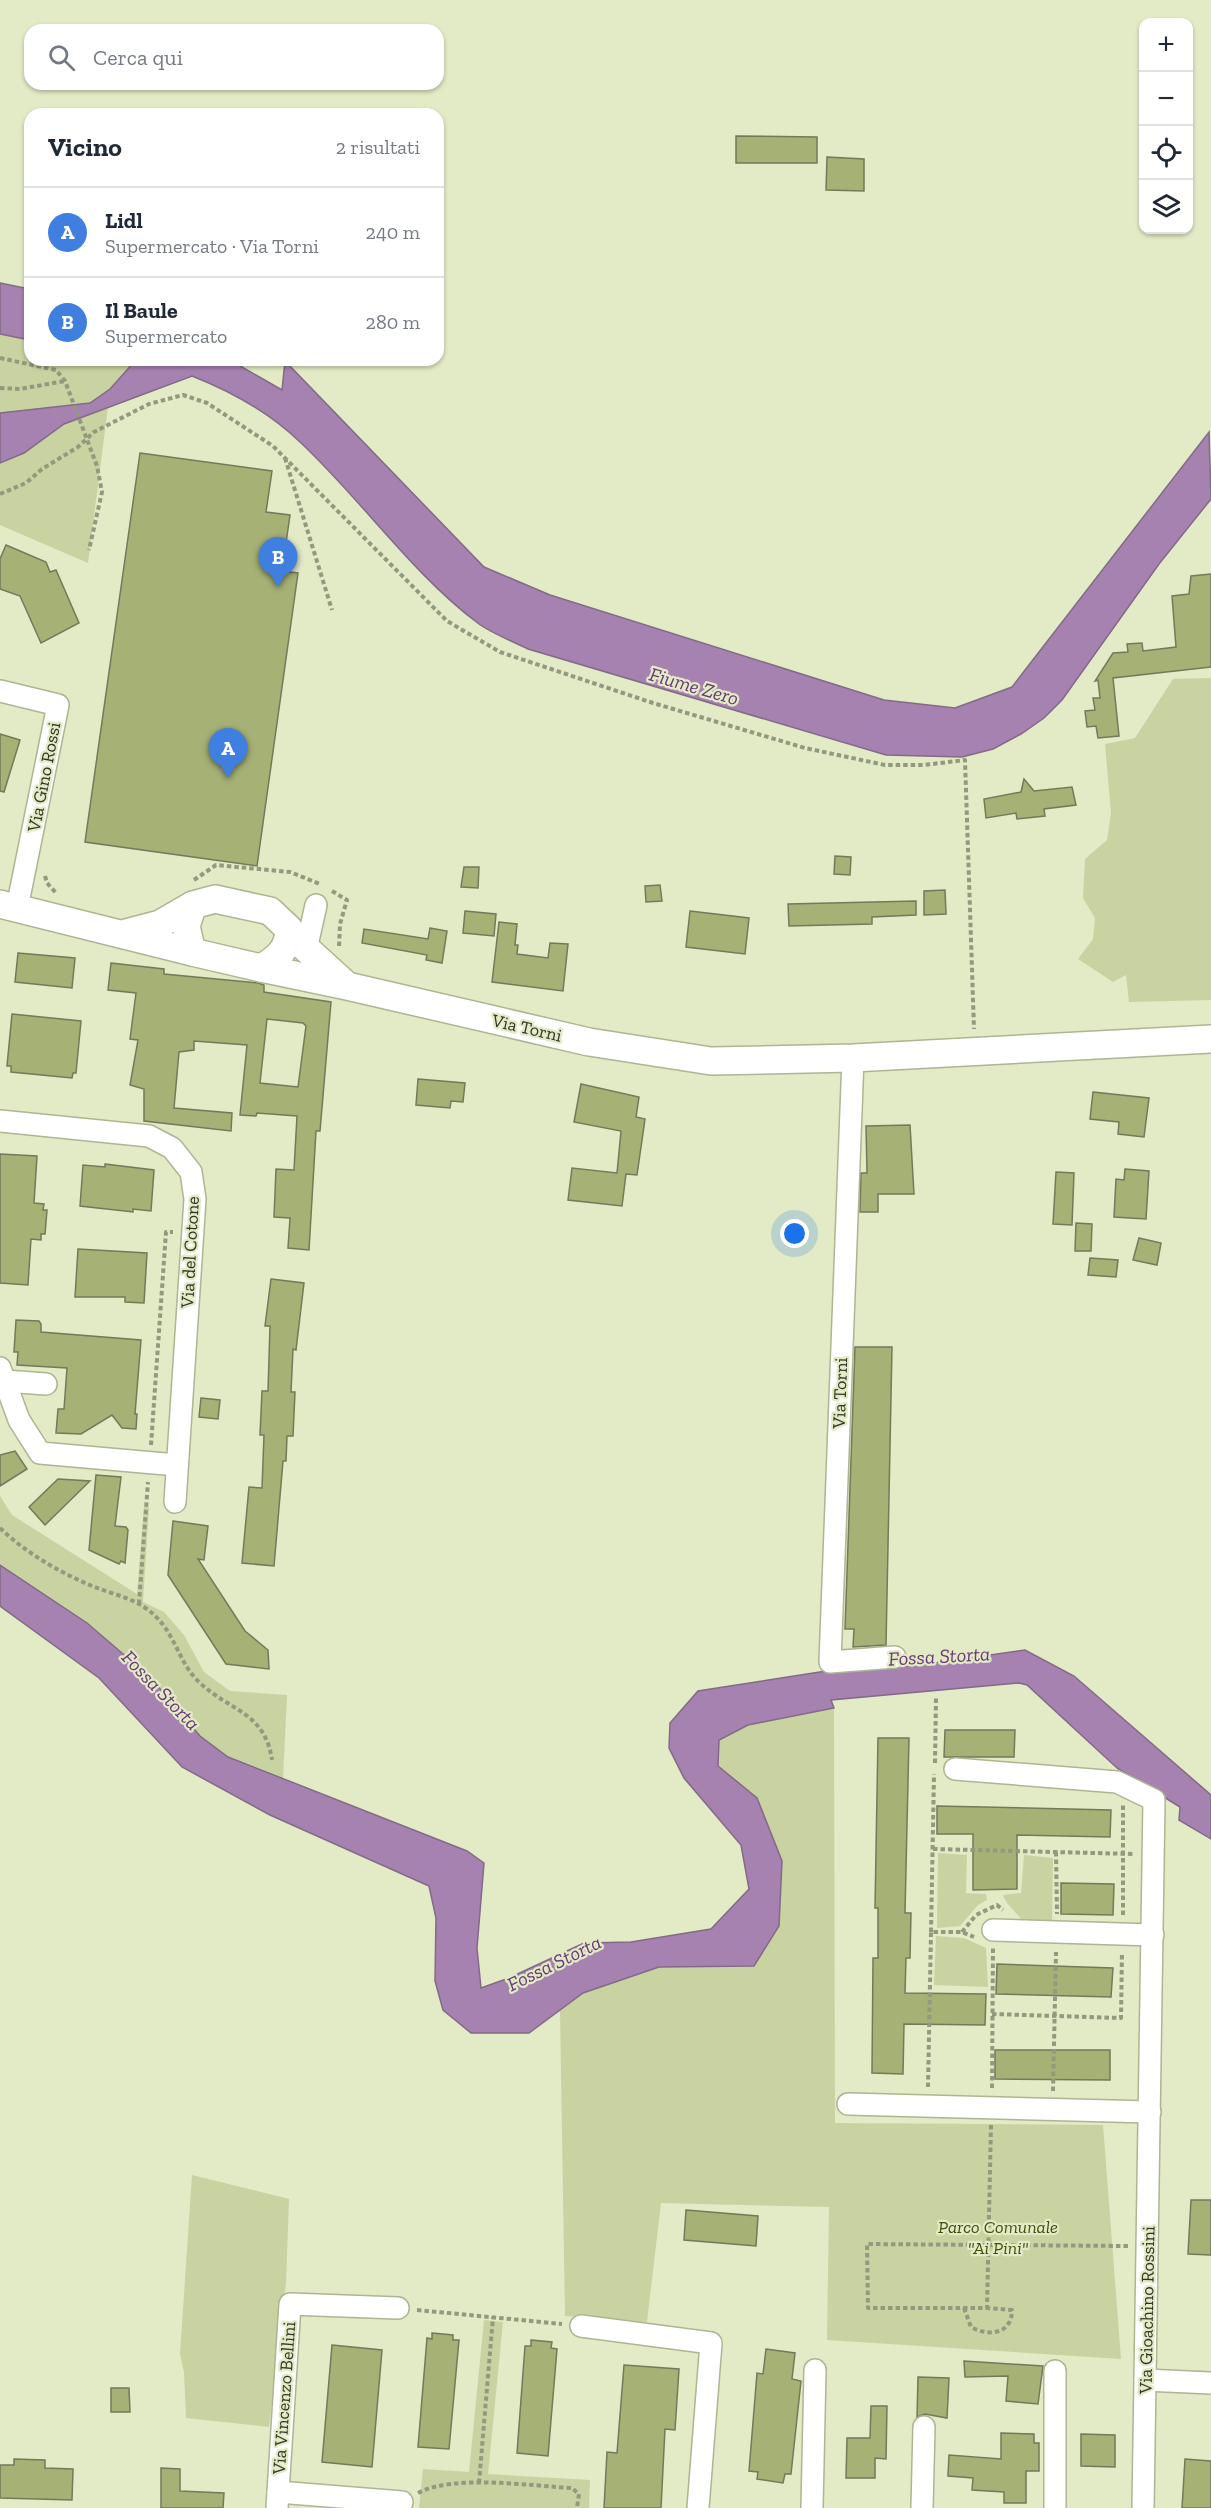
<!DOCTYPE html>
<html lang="it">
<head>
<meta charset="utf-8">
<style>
  body { margin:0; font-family:"Zilla Slab",serif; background:#f6f6f7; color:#1f2937 }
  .controls { position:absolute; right:18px; top:18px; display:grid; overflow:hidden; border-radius:12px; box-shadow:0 2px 4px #0004 }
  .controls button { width:54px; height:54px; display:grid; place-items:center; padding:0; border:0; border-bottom:2px solid #e0e1e3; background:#fff; color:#1f2937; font:30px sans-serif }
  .you { position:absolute; left:795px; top:1234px; width:21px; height:21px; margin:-15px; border:4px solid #fff; border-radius:50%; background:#1a73e8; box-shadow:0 0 0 9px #1a73e833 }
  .badge { display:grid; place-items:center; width:39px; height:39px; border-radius:50%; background:#812997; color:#fff; font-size:20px; font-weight:700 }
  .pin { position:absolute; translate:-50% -50px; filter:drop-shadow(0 2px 3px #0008) }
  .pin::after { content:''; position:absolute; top:32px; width:21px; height:18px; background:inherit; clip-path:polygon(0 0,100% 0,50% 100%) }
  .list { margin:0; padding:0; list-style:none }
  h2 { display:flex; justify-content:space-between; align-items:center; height:78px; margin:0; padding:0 24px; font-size:26px }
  h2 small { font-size:20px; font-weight:400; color:#747a83 }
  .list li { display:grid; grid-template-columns:39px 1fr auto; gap:18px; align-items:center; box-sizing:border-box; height:90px; padding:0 24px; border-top:2px solid #e0e1e3 }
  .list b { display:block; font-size:22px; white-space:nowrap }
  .list p { margin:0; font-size:20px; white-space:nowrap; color:#747a83 }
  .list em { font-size:20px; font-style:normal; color:#747a83 }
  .icon { flex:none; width:33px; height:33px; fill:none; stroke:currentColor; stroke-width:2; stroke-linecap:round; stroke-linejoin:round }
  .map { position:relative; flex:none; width:1211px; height:2508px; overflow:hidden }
  .search { position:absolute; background:#fff; box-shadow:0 2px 4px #0004; left:24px; top:24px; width:420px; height:66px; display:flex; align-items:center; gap:15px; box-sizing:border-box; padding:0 21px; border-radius:18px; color:#747a83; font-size:22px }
  .panel { position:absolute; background:#fff; box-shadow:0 2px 4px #0004; left:24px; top:108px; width:420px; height:258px; border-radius:18px }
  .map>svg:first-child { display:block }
  .green { fill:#c9d3a1 }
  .water { fill:#a682b1; stroke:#836a87; stroke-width:1.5 }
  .building { fill:#a6b176; stroke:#737a5a; stroke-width:1.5; fill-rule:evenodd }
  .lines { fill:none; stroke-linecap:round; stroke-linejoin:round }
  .minor-casing { stroke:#adb593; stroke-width:24 }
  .major-casing { stroke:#adb593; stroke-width:30 }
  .path { stroke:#93997e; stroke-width:4; stroke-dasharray:4.5 3; stroke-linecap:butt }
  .minor { stroke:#fff; stroke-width:21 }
  .major { stroke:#fff; stroke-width:27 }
  .labels { text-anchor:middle; stroke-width:4.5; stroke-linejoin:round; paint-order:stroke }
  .street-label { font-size:18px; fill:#303325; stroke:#e2eac6 }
  .park-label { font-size:18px; font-style:italic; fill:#454e08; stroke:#e2eac6 }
  .water-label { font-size:20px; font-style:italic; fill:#683976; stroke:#e2eac6 }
</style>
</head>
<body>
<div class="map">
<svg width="1211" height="2508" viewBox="0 0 1211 2508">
  <rect width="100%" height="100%" fill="#e2eac6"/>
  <g class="green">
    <polygon points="0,334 30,340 30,360 135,361 110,389 90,403 0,413"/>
    <polygon points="108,407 88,563 0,525 0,463 24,453 64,424"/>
    <polygon points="1211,678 1211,1000 1129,1002 1126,975 1113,982 1078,959 1093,939 1095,918 1083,898 1085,859 1107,840 1111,813 1105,744 1135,738 1173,679"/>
    <polygon points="0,1496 12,1515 137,1594 144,1506 149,1507 143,1602 164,1612 184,1635 204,1672 230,1691 287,1695 283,1779 228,1757 200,1736 150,1677 0,1565"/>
    <polygon points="834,1708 835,2123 1103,2125 1121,2359 827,2340 829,2207 661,2203 647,2322 565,2316 560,2010 583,1993 659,1967 754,1965 757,1798 718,1766 719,1739 748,1725"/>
    <polygon points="938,1853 967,1855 966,1893 986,1894 987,1900 978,1905 960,1926 937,1928"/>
    <path d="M1024 1855 1053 1858 1052 1920 1022 1921C1017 1912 1006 1905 1003 1895L1021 1893Z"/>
    <polygon points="936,1936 964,1938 986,1948 988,1987 934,1985"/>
    <polygon points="192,2175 289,2199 286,2283 269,2427 186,2418 184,2372 180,2354"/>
    <polygon points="484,2320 503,2322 488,2474 590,2480 589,2508 419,2508 423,2469 469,2472"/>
  </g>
  <g class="water">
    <polygon points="0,283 30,289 30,340 0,334"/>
    <path d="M132 360H230L282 390 285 361 484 567 550 595 884 700 955 708 1012 687 1209 432 1211 499 1159 564 1062 700 1044 718 1021 734 993 749 962 757 886 755 528 649C512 641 493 634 479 624 412 574 361 499 300 442 270 413 230 391 192 376L64 424 24 453 0 463V413L90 403 110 389 135 361Z"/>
    <polygon points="0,1565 87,1623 151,1678 200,1736 228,1757 467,1851 484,1863 477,1948 481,1988 509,1978 584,1943 631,1942 711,1929 749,1889 741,1845 684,1778 669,1748 670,1723 698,1691 839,1669 913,1666 1025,1650 1074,1676 1211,1795 1211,1839 1179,1820 1180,1807 1117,1768 1027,1685 1019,1683 831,1700 834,1708 748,1725 719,1740 718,1766 757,1798 782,1861 779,1926 754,1966 659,1967 583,1993 529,2033 471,2033 443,2010 435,1981 436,1918 429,1886 270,1815 182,1767 99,1678 0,1606"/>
  </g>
  <g class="building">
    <polygon points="736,136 817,137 817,163 736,163"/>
    <polygon points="827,157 864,159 864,191 826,190"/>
    <polygon points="140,453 272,471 266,512 290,515 282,571 298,573 257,866 85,842"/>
    <polygon points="6,545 46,562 50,572 56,570 79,623 41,643 20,596 0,589 0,559"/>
    <polygon points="1211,574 1211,667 1113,678 1119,736 1098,738 1096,726 1087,727 1085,711 1095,710 1093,698 1100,698 1098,680 1095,681 1113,653 1128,652 1127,644 1142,643 1143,651 1176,647 1172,596 1189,594 1191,576"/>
    <polygon points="0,734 20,740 4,792 0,791"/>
    <polygon points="1024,779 1034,791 1072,787 1076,805 1044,809 1045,816 1017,819 1016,813 986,818 984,799 1021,792"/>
    <polygon points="835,856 851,857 850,875 834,874"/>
    <polygon points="464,867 479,867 478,888 461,887"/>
    <polygon points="660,885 662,901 646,902 645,886"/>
    <polygon points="945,890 946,914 924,915 924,891"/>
    <polygon points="916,901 916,915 872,917 872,924 789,926 788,904"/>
    <polygon points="465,911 496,914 494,936 463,933"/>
    <polygon points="690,911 749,918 745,954 686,947"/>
    <polygon points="499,922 517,924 515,945 518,945 517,954 548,958 550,943 568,944 563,991 492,982"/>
    <polygon points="430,928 447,931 442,963 426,960 427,955 362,943 364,929 428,939"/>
    <polygon points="18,953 75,958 72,988 15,982"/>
    <path d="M111 963 164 969V974L258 983 264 985V992L331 1002 320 1131H316L309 1250 288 1248 290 1218 274 1217 276 1169 294 1170 297 1116 257 1113 256 1116 240 1115 247 1045 194 1041V1050L179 1052 174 1108 232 1113 231 1131 144 1121V1089L130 1085 138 1040 130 1039 136 993 108 990ZM267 1019 303 1023 306 1026 298 1087 260 1083Z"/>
    <polygon points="12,1014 81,1021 76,1073 73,1073 72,1078 11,1072 11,1066 7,1066"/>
    <polygon points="418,1079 465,1083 463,1102 451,1101 450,1108 416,1105"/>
    <polygon points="581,1084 639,1097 636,1117 645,1119 637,1175 626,1174 622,1206 568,1200 572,1168 617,1173 621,1131 574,1122"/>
    <polygon points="1093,1092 1149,1098 1144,1137 1118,1134 1119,1122 1090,1119"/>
    <polygon points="910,1125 914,1194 878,1194 878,1212 860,1212 861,1173 867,1173 866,1126"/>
    <polygon points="0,1154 37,1156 34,1203 44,1204 43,1210 47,1210 45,1234 41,1234 41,1240 31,1239 28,1285 0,1283"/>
    <polygon points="105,1164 154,1170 151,1211 133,1209 133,1212 80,1206 83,1165 105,1167"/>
    <polygon points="1125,1169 1149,1171 1146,1219 1114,1217 1116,1179 1124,1180"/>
    <polygon points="1056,1172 1074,1173 1072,1225 1053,1224"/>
    <polygon points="1076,1223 1092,1224 1091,1251 1075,1251"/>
    <polygon points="1139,1238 1161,1243 1157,1265 1133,1260"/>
    <polygon points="78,1249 147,1253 144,1303 125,1302 125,1297 75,1297"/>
    <polygon points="1090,1258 1118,1260 1116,1277 1088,1275"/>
    <polygon points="271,1279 304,1283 296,1350 293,1349 291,1392 295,1392 293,1436 287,1436 286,1461 283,1461 274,1566 242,1563 249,1487 262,1488 264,1435 260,1435 262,1391 268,1391 270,1326 265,1326"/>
    <polygon points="16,1320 39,1321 41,1324 41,1332 141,1340 135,1414 137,1414 136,1429 122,1428 112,1415 81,1434 56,1433 58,1409 64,1409 67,1368 17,1365 18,1352 14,1352"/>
    <polygon points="855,1347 892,1347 886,1645 853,1647 854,1629 845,1629"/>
    <polygon points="201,1398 220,1400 218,1419 199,1417"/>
    <polygon points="15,1451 27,1469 0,1486 0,1455"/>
    <polygon points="96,1475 121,1477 115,1526 126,1527 128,1530 125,1563 121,1561 119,1564 89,1550"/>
    <polygon points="58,1479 90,1481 45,1525 29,1507"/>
    <polygon points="173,1521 208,1526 204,1560 198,1559 245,1631 268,1650 269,1669 226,1664 168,1575"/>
    <polygon points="945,1730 1015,1730 1014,1757 944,1757"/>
    <polygon points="878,1738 909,1738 905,1913 911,1913 910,1958 906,1958 905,1993 986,1994 985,2025 904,2024 903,2074 872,2073 873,1958 878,1958 878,1908 875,1908"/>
    <polygon points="937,1806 1111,1810 1110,1837 1017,1835 1017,1889 973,1890 973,1834 937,1834"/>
    <polygon points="1061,1883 1114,1884 1113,1915 1061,1914"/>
    <polygon points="997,1964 1113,1968 1111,1997 996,1994"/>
    <polygon points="995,2050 1110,2050 1110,2080 995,2079"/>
    <polygon points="1191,2200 1211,2200 1211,2255 1188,2254"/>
    <polygon points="686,2210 758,2216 756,2246 684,2240"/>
    <polygon points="432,2333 453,2335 453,2340 459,2340 449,2449 418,2447 427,2338 432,2339"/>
    <polygon points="531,2340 552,2342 551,2348 557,2349 548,2456 517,2453 525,2346 531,2346"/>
    <polygon points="332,2345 382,2350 372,2467 322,2462"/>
    <polygon points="766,2349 795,2353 792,2379 801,2381 791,2474 785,2474 783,2483 757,2479 758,2472 749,2471 757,2373 763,2374"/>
    <polygon points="964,2361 1043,2366 1038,2404 1006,2401 1008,2376 965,2377"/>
    <polygon points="624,2365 679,2369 675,2430 665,2429 661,2508 604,2508 607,2452 617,2453"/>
    <polygon points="918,2377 949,2378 947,2418 925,2414 917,2417"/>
    <polygon points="111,2388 129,2388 130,2412 111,2412"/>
    <polygon points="871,2406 887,2406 886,2459 875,2458 875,2478 846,2478 847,2438 870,2438"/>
    <polygon points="1001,2433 1034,2434 1034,2443 1039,2443 1039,2471 1026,2471 1026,2503 1004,2503 1004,2492 972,2490 973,2478 948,2476 949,2455 1001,2459"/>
    <polygon points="1081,2434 1115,2435 1115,2467 1081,2466"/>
    <polygon points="14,2459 45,2460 45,2468 73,2469 72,2500 0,2498 0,2465 14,2465"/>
    <polygon points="1185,2459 1211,2461 1211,2508 1182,2508"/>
    <polygon points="161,2468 180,2469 180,2491 224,2493 223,2508 161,2508"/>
  </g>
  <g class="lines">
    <g class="minor-casing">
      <g id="minor">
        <polyline points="0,691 58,705 17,908"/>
        <polyline points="306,950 316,905"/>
        <polyline points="853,1058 830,1662 895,1657"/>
        <polyline points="0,1121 149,1136 172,1148 191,1172 195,1199 175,1502"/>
        <polyline points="0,1368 19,1420 40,1453 177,1465"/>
        <polyline points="5,1381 46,1384"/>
        <polyline points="955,1769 1117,1782 1154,1800 1143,2508"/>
        <polyline points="993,1930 1153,1935"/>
        <polyline points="848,2104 1150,2112"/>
        <polyline points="581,2326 711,2343 698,2508"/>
        <polyline points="1055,2371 1055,2508"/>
        <polyline points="1145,2380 1211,2383"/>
        <polyline points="278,2492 402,2502"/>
        <polyline points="277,2508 290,2304 398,2308"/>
        <polyline points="812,2508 815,2370"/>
        <polyline points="922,2508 924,2427"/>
      </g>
    </g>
    <g class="major-casing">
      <g id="major">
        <path d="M215 899 270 911 289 929C289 949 277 959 261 968L192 952 186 926 193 905Z"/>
        <polyline points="0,904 192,952"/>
        <polyline points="126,933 160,924 193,905"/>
        <polyline points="289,933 344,983"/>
        <polyline points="261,968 347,986 589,1042 711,1061 853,1058 1211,1039"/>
      </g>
    </g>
    <g class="path">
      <polyline points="0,358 56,370 65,381 97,466 102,492 89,550"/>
      <polyline points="0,388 20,389 65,381"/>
      <polyline points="285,458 332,610"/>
      <polyline points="0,494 26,483 42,469 78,447 94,432 149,404 183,395 207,403 273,446 447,621 500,652 653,703 805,748 885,765 924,765 965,760 974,1029"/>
      <polyline points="45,876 47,883 57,894"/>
      <polyline points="194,880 216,865 290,872 320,884"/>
      <polyline points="332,891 347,900 340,924 339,948"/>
      <polyline points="151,1445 166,1232 173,1232"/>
      <path d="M0 1528C26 1553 59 1572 92 1586 109 1593 129 1597 144 1607 176 1628 176 1661 200 1683 230 1711 265 1712 272 1760"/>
      <polyline points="139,1604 148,1482"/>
      <polyline points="935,1763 936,1698"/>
      <polyline points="933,1849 1135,1854"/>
      <polyline points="1056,1852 1057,1914"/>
      <polyline points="1123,1915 1123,1805"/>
      <polyline points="931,1932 934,1774"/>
      <polyline points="962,1932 976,1915 997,1905 1003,1910"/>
      <polyline points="992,2014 1121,2018 1122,1952"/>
      <polyline points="928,2087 931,1932 962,1932 974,1937"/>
      <polyline points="992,2088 993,1948"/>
      <polyline points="1053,2091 1056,1952"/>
      <polyline points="991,2125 987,2308 868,2308 867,2244 1129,2246"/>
      <path d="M964 2308 971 2327C989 2337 1012 2334 1012 2310L987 2308"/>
      <polyline points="417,2310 562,2324"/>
      <polyline points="479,2483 493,2317"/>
      <path d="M418 2493C453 2474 532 2486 572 2488L579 2494 577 2508"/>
    </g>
    <use href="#minor" class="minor"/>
    <use href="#major" class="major"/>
  </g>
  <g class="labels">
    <g class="street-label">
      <text transform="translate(44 777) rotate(-79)" y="6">Via Gino Rossi</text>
      <text transform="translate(527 1028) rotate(13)" y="6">Via Torni</text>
      <text transform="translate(190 1252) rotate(-87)" y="6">Via del Cotone</text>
      <text transform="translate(840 1393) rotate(-88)" y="6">Via Torni</text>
      <text transform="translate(1147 2310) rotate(-89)" y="6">Via Gioachino Rossini</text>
      <text transform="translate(284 2398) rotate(-86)" y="6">Via Vincenzo Bellini</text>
    </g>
    <g class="park-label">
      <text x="998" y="2233">Parco Comunale<tspan x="998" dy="21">"Ai Pini"</tspan></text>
    </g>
    <g class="water-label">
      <text transform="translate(694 686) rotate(16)" y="7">Fiume Zero</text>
      <text transform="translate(939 1656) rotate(-3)" y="7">Fossa Storta</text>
      <text transform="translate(161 1690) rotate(46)" y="7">Fossa Storta</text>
      <text transform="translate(554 1963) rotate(-26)" y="7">Fossa Storta</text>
    </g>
  </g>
</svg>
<div class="controls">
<button>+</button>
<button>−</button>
<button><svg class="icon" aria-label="locate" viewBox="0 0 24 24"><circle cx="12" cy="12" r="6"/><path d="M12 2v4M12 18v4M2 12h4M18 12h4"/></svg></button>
<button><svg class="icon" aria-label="layers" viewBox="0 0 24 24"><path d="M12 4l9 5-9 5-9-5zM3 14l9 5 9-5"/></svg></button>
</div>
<div class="you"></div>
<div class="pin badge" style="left:228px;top:778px;background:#3f7fe0">A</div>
<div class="pin badge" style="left:278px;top:587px;background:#3f7fe0">B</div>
<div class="search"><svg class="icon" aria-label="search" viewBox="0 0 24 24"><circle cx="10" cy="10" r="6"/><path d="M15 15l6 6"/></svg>Cerca qui</div>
<section class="panel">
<h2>Vicino<small>2 risultati</small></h2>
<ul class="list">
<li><span class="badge" style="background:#3f7fe0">A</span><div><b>Lidl</b><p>Supermercato · Via Torni</p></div><em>240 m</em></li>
<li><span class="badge" style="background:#3f7fe0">B</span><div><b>Il Baule</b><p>Supermercato</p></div><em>280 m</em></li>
</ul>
</section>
</div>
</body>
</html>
